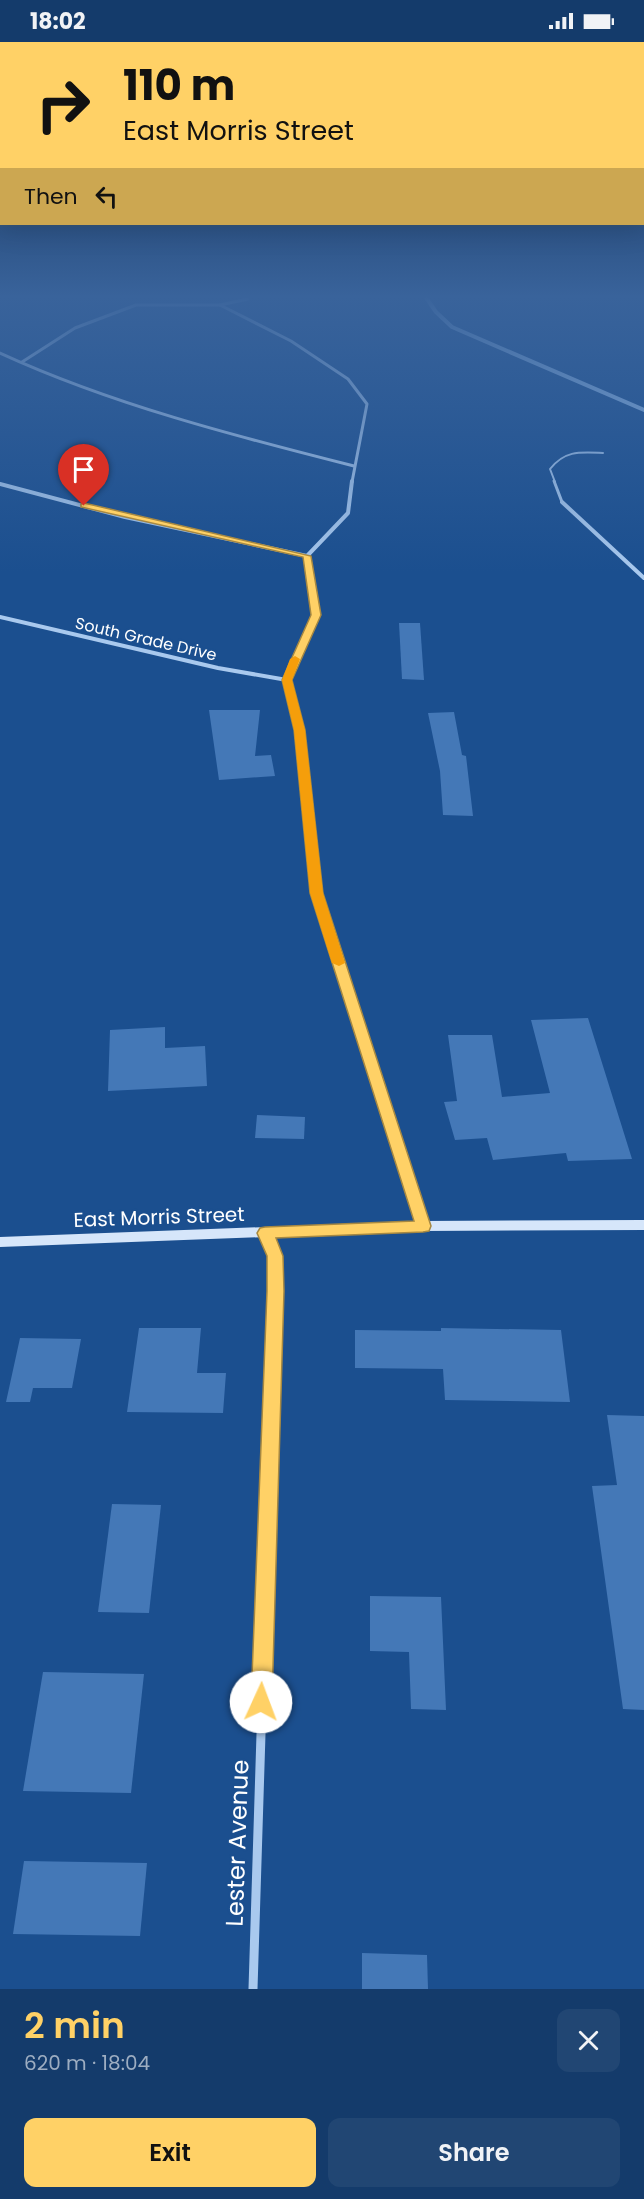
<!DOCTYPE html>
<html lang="en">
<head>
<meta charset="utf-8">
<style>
	body { margin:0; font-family:Poppins,sans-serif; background:#214673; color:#f1f3f6; height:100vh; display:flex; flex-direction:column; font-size:22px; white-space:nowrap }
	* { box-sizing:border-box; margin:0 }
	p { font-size:20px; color:#9dadc1 }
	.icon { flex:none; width:33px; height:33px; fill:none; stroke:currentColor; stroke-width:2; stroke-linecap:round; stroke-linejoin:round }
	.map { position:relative; height:1947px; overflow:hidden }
	.side { display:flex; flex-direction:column; background:#143b6b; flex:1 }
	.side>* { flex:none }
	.guide { position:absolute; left:0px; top:0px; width:645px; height:183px; box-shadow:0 6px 24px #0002,0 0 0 2px #33557e; background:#ffd166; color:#111; overflow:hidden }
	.pin { position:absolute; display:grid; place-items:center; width:51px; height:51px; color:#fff; margin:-62px -26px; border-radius:50% 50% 50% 0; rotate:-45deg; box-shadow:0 0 6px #0007 }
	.pin .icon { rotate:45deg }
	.me { position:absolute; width:66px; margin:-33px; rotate:2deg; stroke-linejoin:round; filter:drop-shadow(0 0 4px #0008) }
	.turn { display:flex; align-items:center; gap:21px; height:126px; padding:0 24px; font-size:27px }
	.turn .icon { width:78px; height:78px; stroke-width:2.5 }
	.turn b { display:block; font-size:42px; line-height:51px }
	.then { display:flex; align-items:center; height:57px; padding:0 24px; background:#0003; gap:12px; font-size:22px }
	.round { display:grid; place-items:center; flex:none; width:63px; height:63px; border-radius:12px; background:#214673 }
	.head { display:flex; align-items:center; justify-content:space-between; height:102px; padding:0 24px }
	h1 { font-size:36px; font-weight:600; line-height:45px; color:#ffd166 }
	.primary-button { display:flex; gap:12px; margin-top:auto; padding:12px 24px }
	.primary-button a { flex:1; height:69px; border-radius:12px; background:#ffd166; color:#111; font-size:24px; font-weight:600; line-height:69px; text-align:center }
	.primary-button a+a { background:#214673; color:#f1f3f6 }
	.status { display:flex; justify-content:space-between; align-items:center; height:42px; padding:0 30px; background:#143b6b; direction:ltr }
	.status svg { height:16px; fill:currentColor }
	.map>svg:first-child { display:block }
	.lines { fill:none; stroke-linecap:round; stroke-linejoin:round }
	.stream { stroke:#9cc4f0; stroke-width:4 }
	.building { fill:#4478b7 }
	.lane-far1 { stroke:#a9c9ee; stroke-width:2 }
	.lane { stroke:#a9c9ee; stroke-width:3 }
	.street-far4 { stroke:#a9c9ee; stroke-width:3 }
	.street-far3 { stroke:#a9c9ee; stroke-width:4 }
	.street-far2 { stroke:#a9c9ee; stroke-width:5 }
	.street-far1 { stroke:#a9c9ee; stroke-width:7 }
	.street { stroke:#a9c9ee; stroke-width:9 }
	.secondary { fill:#d6e6fa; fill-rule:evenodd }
	.route { fill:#ffd166; stroke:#a68842; stroke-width:1.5 }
	.slow { fill:#f59e0b }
	.labels { text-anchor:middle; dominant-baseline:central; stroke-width:4.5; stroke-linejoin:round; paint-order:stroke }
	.far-street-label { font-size:16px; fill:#fff; stroke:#1b4f8f }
	.street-label { font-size:20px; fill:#fff; stroke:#1b4f8f }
	.near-street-label { font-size:24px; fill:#fff; stroke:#1b4f8f }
</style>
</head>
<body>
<div class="status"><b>18:02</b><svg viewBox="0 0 49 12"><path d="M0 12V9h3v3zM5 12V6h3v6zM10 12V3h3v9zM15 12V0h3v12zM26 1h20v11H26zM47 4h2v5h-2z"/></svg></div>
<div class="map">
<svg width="644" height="1947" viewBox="0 0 644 1947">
	<rect width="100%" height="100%" fill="#1b4f8f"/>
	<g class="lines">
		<polyline class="stream" points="427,257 436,270 452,285 644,368"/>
	</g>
	<g class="building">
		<polygon points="399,581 420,581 424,638 402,637"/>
		<polygon points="209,668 260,668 255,714 271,713 275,734 219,738"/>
		<polygon points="454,670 462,713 466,714 473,774 443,773 440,729 428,671"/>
		<polygon points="588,976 632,1117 568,1119 566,1111 493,1118 487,1096 455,1098 444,1060 457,1059 448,993 492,993 502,1055 550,1051 531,978"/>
		<polygon points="165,985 165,1006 205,1004 207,1044 108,1049 110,988"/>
		<polygon points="257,1073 305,1075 304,1097 255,1096"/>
		<polygon points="139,1286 201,1286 197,1331 226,1331 223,1371 127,1370"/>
		<polygon points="441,1286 561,1288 570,1360 445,1358 443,1327 355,1326 355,1288 441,1289"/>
		<polygon points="20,1296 81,1297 72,1346 33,1346 30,1360 6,1360"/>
		<polygon points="607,1373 644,1374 644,1668 623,1667 592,1444 617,1443"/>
		<polygon points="112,1462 161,1463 149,1571 98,1570"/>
		<polygon points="370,1554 441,1555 446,1668 411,1667 409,1610 370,1609"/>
		<polygon points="43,1630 144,1632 131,1751 23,1749"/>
		<polygon points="24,1819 147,1821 140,1894 13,1892"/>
		<polygon points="362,1911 427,1913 428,1947 362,1947"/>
	</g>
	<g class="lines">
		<path class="lane-far1" d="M555 440 550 427C565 408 580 410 603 411"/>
		<polyline class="lane" points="554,439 562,460"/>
		<g class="street-far4">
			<polyline points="220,263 248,257"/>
			<path d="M0 311C111 362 235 394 354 424"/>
			<polyline points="22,320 75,286 136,263 220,263 291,299 348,337 367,362 352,440"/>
		</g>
		<g class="street-far3">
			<polyline points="0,442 125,475 307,514"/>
			<polyline points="562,460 644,536"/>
			<polyline points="0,575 218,626 287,638"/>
			<polyline points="297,680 287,638 316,573 307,514 348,471 352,439"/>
		</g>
		<polyline class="street-far2" points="297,679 316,851 362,994"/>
		<g class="street-far1">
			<polyline points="362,993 423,1184"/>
			<polyline points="265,1191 275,1214 270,1407"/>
		</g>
		<polyline class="street" points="253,1947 270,1405"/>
		<polygon class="secondary" points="644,1178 644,1188 423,1189 0,1205 0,1195 423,1179"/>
	</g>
	<linearGradient id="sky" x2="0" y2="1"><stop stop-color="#0f2b4f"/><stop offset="0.48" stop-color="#39639b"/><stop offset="1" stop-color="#39639b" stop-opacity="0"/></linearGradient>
	<rect width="644" height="530" fill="url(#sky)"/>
	<polygon class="route" points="84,461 311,514 321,573 292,638 305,688 323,851 431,1184 429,1189 423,1190 276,1196 283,1214 284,1249 272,1660 269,1667 261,1670 254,1667 251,1660 267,1249 267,1214 257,1191 260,1186 265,1185 414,1179 310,851 294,688 282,638 311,573 303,515 81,465 81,462"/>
	<polygon class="slow" points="295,614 300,617 292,638 305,688 323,851 345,921 339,924 332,921 310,851 294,688 282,638 290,617"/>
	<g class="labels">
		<g class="far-street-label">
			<text transform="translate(146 597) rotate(13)">South Grade Drive</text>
		</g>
		<g class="street-label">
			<text transform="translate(159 1175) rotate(-2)">East Morris Street</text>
		</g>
		<g class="near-street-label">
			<text transform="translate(237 1801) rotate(-88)">Lester Avenue</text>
		</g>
	</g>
</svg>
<div class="pin" style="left:84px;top:464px;background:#d93025"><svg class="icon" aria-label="arrive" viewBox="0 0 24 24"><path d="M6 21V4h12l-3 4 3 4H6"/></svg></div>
<svg class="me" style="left:261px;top:1660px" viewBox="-20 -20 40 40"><circle r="19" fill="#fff"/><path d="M0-13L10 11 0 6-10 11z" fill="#ffd166"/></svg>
<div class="guide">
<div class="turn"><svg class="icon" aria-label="right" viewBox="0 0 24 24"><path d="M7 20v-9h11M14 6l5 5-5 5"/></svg><div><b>110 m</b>East Morris Street</div></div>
<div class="then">Then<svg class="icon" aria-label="left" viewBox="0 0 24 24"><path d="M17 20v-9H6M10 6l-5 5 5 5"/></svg></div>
</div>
</div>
<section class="side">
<div class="head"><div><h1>2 min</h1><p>620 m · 18:04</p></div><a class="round"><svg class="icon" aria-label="close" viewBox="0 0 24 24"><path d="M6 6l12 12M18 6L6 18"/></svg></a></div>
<div class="primary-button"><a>Exit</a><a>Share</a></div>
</section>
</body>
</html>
